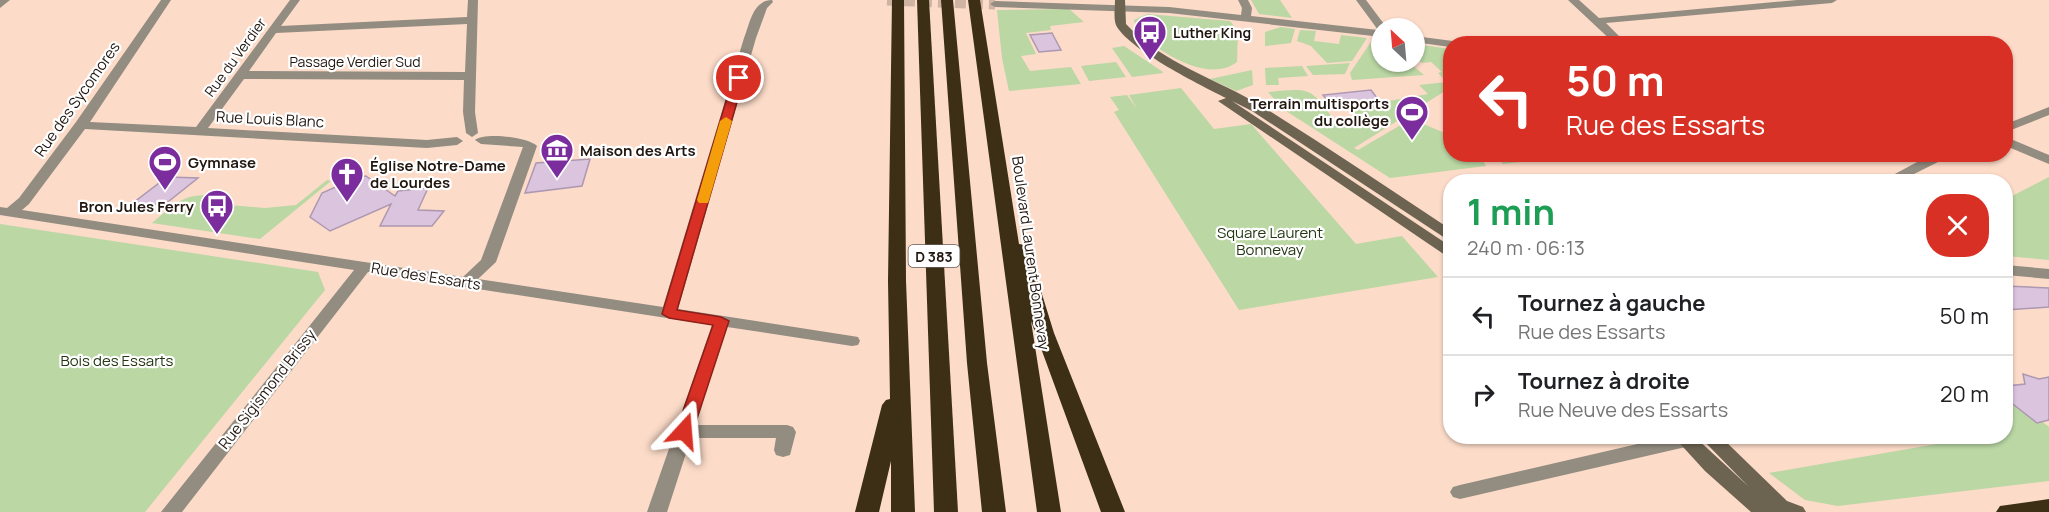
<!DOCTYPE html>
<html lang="fr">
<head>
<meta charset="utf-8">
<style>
	body { margin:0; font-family:Manrope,sans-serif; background:#f2f2f2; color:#202124; height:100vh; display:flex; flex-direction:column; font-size:22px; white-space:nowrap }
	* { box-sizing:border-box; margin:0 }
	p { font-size:20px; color:#757577 }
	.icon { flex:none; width:33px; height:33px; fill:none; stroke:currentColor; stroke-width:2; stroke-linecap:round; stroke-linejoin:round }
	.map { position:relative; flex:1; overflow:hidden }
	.details { position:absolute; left:1443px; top:174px; width:570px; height:270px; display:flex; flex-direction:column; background:#fff; border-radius:24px; box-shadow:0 2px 4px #0004 }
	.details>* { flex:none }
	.top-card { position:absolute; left:1443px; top:36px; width:570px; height:126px; border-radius:24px; box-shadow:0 2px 4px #0004; background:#d93025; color:#fff; overflow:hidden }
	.needle { width:39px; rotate:334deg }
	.tools { position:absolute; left:1371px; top:18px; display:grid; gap:12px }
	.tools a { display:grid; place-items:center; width:54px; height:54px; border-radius:50%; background:#fff; box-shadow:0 2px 4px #0004; font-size:30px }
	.pin { position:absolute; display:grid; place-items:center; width:51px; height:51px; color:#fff; margin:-26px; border:3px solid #fff; border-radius:50%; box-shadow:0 2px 6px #0007 }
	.me { position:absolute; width:66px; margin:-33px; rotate:19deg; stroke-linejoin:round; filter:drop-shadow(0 0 4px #0008) }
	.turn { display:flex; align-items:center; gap:21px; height:126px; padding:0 24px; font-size:27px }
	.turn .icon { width:78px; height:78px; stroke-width:2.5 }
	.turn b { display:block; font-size:42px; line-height:51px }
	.round { display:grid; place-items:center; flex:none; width:63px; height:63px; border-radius:24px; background:#f2f2f2 }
	.overview { display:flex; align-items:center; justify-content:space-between; height:102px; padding:0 24px }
	h1 { font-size:36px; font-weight:700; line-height:45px; color:#1e9e55 }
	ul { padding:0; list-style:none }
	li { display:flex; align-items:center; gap:18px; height:78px; padding:0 24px; border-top:2px solid #e0e0e0 }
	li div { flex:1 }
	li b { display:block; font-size:22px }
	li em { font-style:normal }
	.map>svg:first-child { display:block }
	.green { fill:#bad7a4 }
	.building { fill:#dbc4de; stroke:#ae98b1; stroke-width:1.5 }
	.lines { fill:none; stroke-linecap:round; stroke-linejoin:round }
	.street-tunnel { stroke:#d0b4a3; stroke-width:11; stroke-dasharray:11 6; stroke-linecap:butt }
	.street { fill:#938c80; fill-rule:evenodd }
	.secondary { fill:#6d6351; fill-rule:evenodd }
	.highway { fill:#3c2f15; fill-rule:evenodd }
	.route { fill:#d93025; stroke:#8d1f18; stroke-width:1.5 }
	.slow { fill:#f59e0b }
	.labels { text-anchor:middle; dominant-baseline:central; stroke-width:4.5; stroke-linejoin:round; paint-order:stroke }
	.far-poi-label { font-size:14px; font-weight:bold; fill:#221710; stroke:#fff; text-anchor:start }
	.far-street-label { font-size:14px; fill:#221710; stroke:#fff }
	.shield { fill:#fff; stroke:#645d58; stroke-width:1.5 }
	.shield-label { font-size:14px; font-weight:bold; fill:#221710 }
	.street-label { font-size:15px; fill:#221710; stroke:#fff }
	.poi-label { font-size:15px; font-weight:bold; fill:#221710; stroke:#fff; text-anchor:start }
	.park-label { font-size:15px; fill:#243713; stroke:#fff }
</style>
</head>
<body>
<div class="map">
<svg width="2049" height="512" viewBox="0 0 2049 512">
	<rect width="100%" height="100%" fill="#fcdbc8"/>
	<g class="green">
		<polygon points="1251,0 1280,0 1292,18 1259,14"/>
		<polygon points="1069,9 1084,22 1050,26 1051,30 1026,33 1036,54 1021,56 1030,71 1071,67 1081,84 1009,91 1002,58 997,10"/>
		<path d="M1147 14 1230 21 1238 31 1237 62C1208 84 1159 52 1137 31L1134 20Z"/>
		<polygon points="1281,27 1295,29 1291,43 1265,46 1265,32"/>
		<polygon points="1300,30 1316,31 1314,41 1339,44 1341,35 1367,38 1352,61 1327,63 1311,46 1297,41"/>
		<polygon points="1373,39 1381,40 1382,62 1411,64 1424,75 1352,80 1350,73"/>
		<path d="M1415 44 1450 49V88L1354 148 1358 150 1411 119 1450 135V154L1480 155 1486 166 1390 178 1283 109 1268 92C1309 89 1309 85 1334 120L1357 117 1350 108 1391 105 1389 101 1428 94 1419 85 1447 82 1438 73 1442 72 1431 62 1422 63 1415 56Z"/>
		<polygon points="1124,46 1163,72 1163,73 1132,77 1112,48"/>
		<polygon points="1116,62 1126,77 1089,81 1081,66"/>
		<polygon points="1350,63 1345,74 1313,75 1306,66"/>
		<polygon points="1302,66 1308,76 1278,78 1279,85 1266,85 1265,68"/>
		<polygon points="1252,70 1253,85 1236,91 1210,79"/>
		<polygon points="1181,88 1214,129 1251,124 1356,244 1402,236 1438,277 1239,310 1114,112 1119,110 1110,97 1127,95 1137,109 1129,95"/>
		<polygon points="1524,155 1580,154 1580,155 1503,164 1500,160 1503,157 1520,159"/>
		<polygon points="2049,177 2049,260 2006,256 2006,199"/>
		<path d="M327 180 331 181 260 239 152 223C183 197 184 193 226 196L216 204 265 208 296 205Z"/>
		<polygon points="0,224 318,272 325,290 145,512 0,512"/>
		<polygon points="2006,394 2049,427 2049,481 1838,506 1805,500 1769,473 1977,437 2006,436"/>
	</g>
	<g class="building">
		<polygon points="1052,33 1061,50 1039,52 1030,35"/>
		<polygon points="1371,90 1383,106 1334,109 1323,95"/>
		<polygon points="590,159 582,186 525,193 536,163"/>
		<polygon points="366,176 395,196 398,191 428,188 418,210 444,211 432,226 380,226 391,204 330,231 310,217 322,193 347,182 350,177"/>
		<polygon points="167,177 198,178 164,205 133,203"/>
		<polygon points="2006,286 2049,288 2049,307 2006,310"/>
		<polygon points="2023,374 2039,379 2049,377 2049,420 2037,423 2009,401 2007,386 2025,384"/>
	</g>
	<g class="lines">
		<polyline class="street-tunnel" points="887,0 995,4"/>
		<g class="street">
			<polygon points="0,0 10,0 0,8"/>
			<path d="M161 0H171L90 122 196 127 290 0H300L281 26 467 17 468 0H478L475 112 478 133 472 137 466 133 463 112 464 80 244 79 208 128 427 140 457 137 463 141 457 145 427 148 85 129 29 204 22 210 463 277 481 260 523 147 481 144 475 140C484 132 528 137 537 146L496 262 478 279 663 307 744 38C750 23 753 0 772 0L773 2 767 8 756 38 678 309 852 336 858 337 860 341 858 345 852 346 727 327 695 425H787L793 427 796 432 790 455 783 457 776 455 774 450 776 438H691L667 512H647L712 325 368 272 182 512H161L354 270 0 215V207L7 208 19 198 76 122ZM467 24 465 72 249 71 276 33Z"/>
			<polygon points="1238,0 1248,0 1252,8 1251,16 1378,30 1356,0 1366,0 1387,28 1382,28 1382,37 1169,13 995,7 990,4 995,1 1169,7 1241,15 1242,8"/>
			<polygon points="1568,0 1579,0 1599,18 1797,0 1837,0 1832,3 1606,23 1627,44 1615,44"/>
			<polygon points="1414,36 1453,41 1458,44 1450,44 1450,47 1414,42"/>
			<polygon points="2049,107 2049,115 2006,132 2006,124"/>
			<polygon points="2006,137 2049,155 2049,164 2006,146"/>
			<polygon points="1932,154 1967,154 1961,158 1946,158 1898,182 1880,182"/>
			<polygon points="2006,265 2049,269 2049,279 2006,275"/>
			<polygon points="1672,436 1712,436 1709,441 1703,443 1460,499 1453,497 1450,492 1453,487 1460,485"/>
		</g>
		<g class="secondary">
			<path d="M1115 0H1125L1126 24C1163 64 1218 79 1263 107 1326 146 1388 188 1450 229V239L1445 238 1252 111 1232 101 1450 246V256L1445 255 1218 101 1226 98C1200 85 1132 51 1117 27 1113 21 1115 8 1115 0Z"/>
			<polygon points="1673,436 1694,436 1748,486 1699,436 1720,436 1787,501 1803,507 1806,512 1751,512 1705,471"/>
		</g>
		<g class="highway">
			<polygon points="892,0 904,0 906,281 915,512 891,512 891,461 879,512 855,512 882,405 886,400 890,399 888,281"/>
			<polygon points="917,0 929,0 958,512 934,512"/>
			<polygon points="941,0 953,0 987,363 1006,512 982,512 967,363"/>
			<polygon points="968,0 980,0 1019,244 1025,245 1028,249 1054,333 1125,512 1101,512 1031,321 1061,512 1037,512"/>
			<polygon points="2049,499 2049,512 1996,512 2000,506"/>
		</g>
	</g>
	<polygon class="route" points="739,75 744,78 677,310 721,317 729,321 693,431 690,435 678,435 676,431 713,325 669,318 662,314 733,78"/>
	<polygon class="slow" points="726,117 732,121 709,200 708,203 699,203 697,200 720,121"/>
	<defs>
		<symbol id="bus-pin" viewBox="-11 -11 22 30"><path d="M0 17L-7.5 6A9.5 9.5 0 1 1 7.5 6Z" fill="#7b2d9e" stroke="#fff"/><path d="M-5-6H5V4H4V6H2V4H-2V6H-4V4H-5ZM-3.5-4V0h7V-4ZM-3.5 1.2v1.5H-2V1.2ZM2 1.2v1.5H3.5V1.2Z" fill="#fff"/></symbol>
		<symbol id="stadium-pin" viewBox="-11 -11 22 30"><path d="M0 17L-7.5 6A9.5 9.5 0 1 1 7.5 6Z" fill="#7b2d9e" stroke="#fff"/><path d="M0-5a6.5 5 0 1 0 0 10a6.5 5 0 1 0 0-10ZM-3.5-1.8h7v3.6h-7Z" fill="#fff"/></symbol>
		<symbol id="museum-pin" viewBox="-11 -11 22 30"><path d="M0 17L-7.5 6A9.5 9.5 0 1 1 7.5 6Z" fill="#7b2d9e" stroke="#fff"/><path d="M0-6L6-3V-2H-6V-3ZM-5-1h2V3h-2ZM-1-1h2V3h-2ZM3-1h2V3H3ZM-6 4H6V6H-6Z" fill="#fff"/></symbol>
		<symbol id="church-pin" viewBox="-11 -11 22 30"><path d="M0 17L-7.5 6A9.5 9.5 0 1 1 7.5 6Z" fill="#7b2d9e" stroke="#fff"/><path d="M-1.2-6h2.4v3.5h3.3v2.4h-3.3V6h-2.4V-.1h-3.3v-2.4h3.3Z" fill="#fff"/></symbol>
	</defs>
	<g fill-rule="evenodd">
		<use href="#bus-pin" x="1131" y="13" width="38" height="52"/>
		<use href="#stadium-pin" x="1393" y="93" width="38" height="52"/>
		<use href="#museum-pin" x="538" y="131" width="38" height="52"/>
		<use href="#stadium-pin" x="146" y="143" width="38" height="52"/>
		<use href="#church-pin" x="328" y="155" width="38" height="52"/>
		<use href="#bus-pin" x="198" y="187" width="38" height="52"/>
	</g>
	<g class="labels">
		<g class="far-poi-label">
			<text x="1173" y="32">Luther King</text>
		</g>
		<g class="far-street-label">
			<text transform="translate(235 57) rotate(-54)">Rue du Verdier</text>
			<text x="355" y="61">Passage Verdier Sud</text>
		</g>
		<rect class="shield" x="908.5" y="245" width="51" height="22" rx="4.5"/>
		<g class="shield-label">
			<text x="934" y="256">D 383</text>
		</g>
		<g class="street-label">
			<text transform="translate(77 99) rotate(-55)">Rue des Sycomores</text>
			<text transform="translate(270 119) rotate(3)">Rue Louis Blanc</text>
			<text transform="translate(1031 253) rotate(82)">Boulevard Laurent Bonnevay</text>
			<text transform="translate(426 276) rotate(9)">Rue des Essarts</text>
			<text transform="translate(267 389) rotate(-52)">Rue Sigismond Brissy</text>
		</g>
		<g class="poi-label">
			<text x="1389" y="103" text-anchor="end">Terrain multisports<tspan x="1389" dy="17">du collège</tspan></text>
			<text x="580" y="150">Maison des Arts</text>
			<text x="188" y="162">Gymnase</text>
			<text x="370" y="165">Église Notre-Dame<tspan x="370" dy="17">de Lourdes</tspan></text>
			<text x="194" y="206" text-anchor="end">Bron Jules Ferry</text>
		</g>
		<g class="park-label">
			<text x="1270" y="232">Square Laurent<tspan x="1270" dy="17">Bonnevay</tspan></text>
			<text x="117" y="360">Bois des Essarts</text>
		</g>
	</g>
</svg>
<div class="tools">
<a><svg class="needle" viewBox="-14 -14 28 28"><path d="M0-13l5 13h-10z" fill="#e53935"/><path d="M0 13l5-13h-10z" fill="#757577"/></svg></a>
</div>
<div class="pin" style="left:739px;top:78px;background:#d93025"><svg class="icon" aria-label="arrive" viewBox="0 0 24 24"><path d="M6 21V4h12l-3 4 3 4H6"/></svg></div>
<svg class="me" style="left:684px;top:431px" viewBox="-20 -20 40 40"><path d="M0-17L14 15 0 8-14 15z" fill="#d93025" stroke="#fff" stroke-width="4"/></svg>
<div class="top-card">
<div class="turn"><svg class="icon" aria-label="left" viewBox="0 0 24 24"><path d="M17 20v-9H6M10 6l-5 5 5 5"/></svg><div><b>50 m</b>Rue des Essarts</div></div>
</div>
<section class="details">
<div class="overview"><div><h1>1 min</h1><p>240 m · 06:13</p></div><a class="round" style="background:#d93025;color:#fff"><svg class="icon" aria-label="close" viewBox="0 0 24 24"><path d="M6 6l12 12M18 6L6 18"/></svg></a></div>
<ul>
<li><svg class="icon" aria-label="left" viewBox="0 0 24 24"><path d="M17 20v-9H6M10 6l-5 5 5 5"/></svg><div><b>Tournez à gauche</b><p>Rue des Essarts</p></div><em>50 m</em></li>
<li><svg class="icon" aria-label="right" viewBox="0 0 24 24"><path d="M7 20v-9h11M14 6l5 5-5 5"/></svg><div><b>Tournez à droite</b><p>Rue Neuve des Essarts</p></div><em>20 m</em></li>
</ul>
</section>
</div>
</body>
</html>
